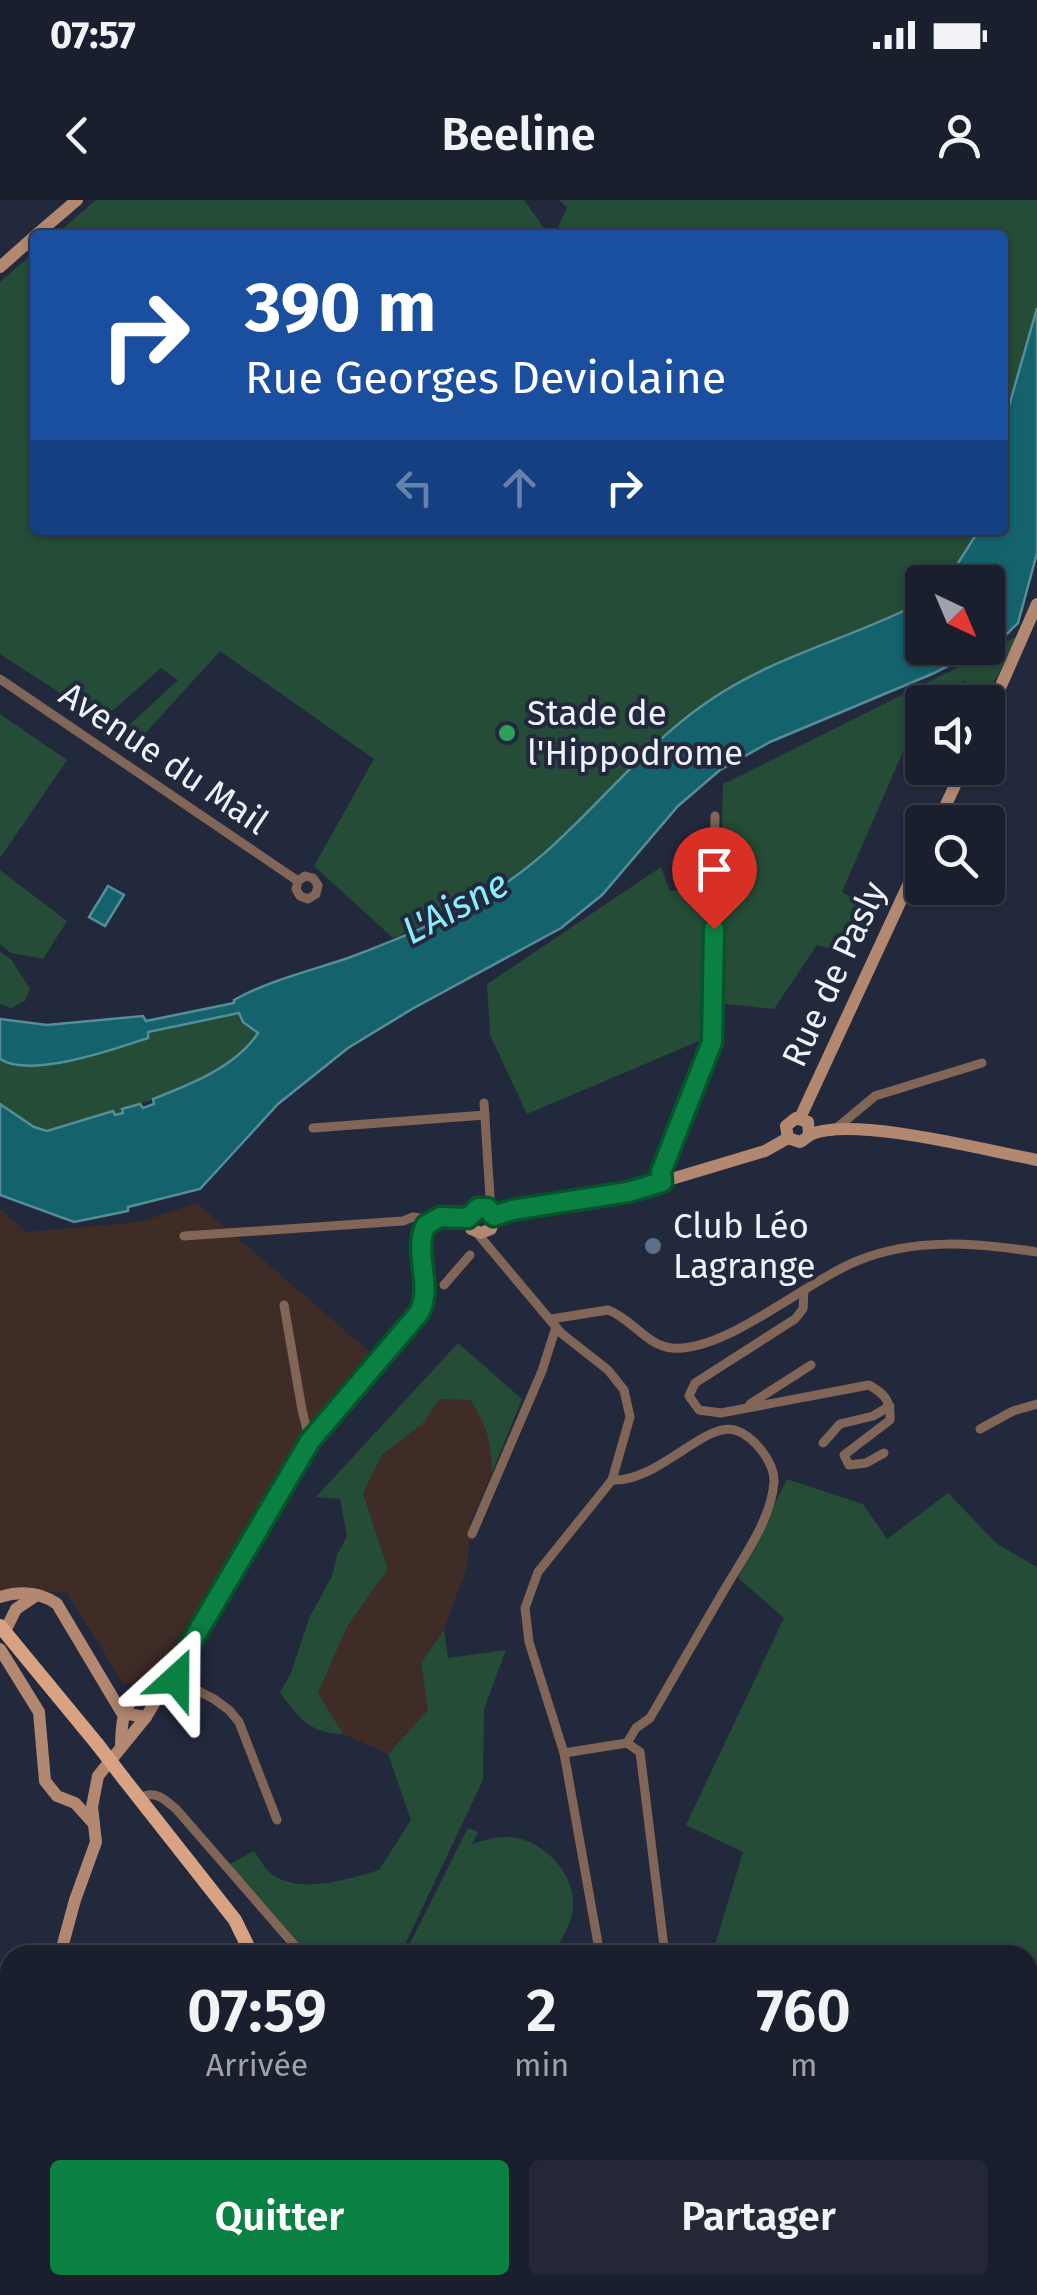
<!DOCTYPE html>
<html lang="fr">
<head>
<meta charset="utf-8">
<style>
	body { margin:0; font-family:"Fira Sans",sans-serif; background:#232736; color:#f1f3f6; height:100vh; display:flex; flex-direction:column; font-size:38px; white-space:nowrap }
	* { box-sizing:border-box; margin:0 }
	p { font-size:32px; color:#9fa2aa }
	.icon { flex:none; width:55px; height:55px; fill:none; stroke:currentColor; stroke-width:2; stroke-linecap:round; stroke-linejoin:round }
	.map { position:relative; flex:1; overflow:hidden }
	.details { position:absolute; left:0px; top:1745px; width:1038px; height:350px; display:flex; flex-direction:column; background:#1a1f2e; border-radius:30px 30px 0 0; box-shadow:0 2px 8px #0004,0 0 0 2px #383d4a }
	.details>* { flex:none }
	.banner { position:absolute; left:30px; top:30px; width:978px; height:305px; border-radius:10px; box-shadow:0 2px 8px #0004,0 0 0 2px #383d4a; background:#1a4fa0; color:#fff; overflow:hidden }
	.needle { width:65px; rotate:136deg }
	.controls { position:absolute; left:905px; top:365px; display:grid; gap:20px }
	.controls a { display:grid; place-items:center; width:100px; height:100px; border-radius:10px; background:#1a1f2e; box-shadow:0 2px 8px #0004,0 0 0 2px #383d4a; font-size:50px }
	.pin { position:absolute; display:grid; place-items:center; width:85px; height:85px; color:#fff; margin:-102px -42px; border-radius:50% 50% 50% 0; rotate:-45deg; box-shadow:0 0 10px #0007 }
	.pin .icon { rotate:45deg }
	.me { position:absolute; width:110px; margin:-55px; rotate:24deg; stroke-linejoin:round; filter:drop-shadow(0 0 8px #0008) }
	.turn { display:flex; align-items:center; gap:35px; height:210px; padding:0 50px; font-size:45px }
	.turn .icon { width:130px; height:130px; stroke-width:2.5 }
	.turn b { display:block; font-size:70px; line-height:85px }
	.lanes { display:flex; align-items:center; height:95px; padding:0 50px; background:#0003; justify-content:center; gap:50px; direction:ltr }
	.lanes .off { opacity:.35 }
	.eta { display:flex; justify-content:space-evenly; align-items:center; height:170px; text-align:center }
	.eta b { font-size:60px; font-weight:600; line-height:70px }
	.action { display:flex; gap:20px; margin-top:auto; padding:20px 50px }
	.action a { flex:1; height:115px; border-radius:10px; background:#0b8043; color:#fff; font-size:40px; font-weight:600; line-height:115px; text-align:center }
	.action a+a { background:#232736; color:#f1f3f6 }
	.status { display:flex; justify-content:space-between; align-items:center; height:70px; padding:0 50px; background:#1a1f2e; direction:ltr }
	.status svg { height:28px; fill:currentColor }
	header { display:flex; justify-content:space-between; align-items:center; height:130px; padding:0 50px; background:#1a1f2e; font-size:45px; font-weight:600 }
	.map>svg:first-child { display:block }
	.industrial { fill:#3f2c27 }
	.green { fill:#244c36 }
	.water { fill:#13626c; stroke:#558e98; stroke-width:2.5 }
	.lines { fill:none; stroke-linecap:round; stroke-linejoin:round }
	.street { stroke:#816658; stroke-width:9 }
	.secondary { stroke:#b28870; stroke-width:12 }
	.primary { stroke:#d8a283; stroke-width:14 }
	.primary-bridge { stroke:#d8a283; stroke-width:14 }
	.route-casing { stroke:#07532c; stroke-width:25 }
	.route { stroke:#0b8043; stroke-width:18 }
	.leisure-dot { fill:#2e9e5b; stroke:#23293d; stroke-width:4 }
	.service-dot { fill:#5c6f8a; stroke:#23293d; stroke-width:4 }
	.labels { text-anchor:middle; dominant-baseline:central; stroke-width:8; stroke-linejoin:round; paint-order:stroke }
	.poi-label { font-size:35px; fill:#f0f3fe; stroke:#23293d; text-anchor:start }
	.street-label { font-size:35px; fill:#f0f3fe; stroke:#23293d }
	.water-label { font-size:38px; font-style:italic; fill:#88edfc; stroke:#23293d }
</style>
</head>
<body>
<div class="status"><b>07:57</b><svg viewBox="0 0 49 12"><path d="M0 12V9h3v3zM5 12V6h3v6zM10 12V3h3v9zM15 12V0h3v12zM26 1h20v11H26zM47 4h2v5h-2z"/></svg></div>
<header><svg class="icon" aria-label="back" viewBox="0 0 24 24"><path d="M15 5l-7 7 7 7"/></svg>Beeline<svg class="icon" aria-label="person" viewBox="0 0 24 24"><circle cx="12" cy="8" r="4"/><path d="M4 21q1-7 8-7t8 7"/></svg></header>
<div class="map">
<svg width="1037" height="2095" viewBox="0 0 1037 2095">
	<rect width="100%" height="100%" fill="#23293d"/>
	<g class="industrial">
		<polygon points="197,1003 370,1152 294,1287 152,1483 123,1483 67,1393 0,1389 0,1009 26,1032 139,1022"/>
		<polygon points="440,1198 470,1200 486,1223 492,1251 492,1273 471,1321 467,1367 444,1430 421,1463 428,1510 388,1554 343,1534 317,1493 348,1425 388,1369 363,1292 382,1255 423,1223"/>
	</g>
	<g class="green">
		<polygon points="96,0 524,0 549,35 55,35"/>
		<polygon points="559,0 1037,0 1037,108 1003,227 1002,35 555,35 567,7"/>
		<polygon points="35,52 35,330 979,330 946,382 922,382 922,402 725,490 572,630 515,676 467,706 393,738 314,666 374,559 220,451 142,537 126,528 178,480 161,468 102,520 0,454 0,82"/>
		<polygon points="1020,434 988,493 963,481 936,502 922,502 922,513 918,517 842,692 863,704 838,751 817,745 774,809 717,803 723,584 999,447"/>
		<polygon points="0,514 67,560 0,658"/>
		<polygon points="661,667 670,691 710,689 711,836 527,914 490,835 487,784"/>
		<polygon points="0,670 67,721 43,759 11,753 0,744"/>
		<polygon points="0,752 11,759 30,789 25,801 11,808 0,804"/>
		<path d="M239 813 258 833C232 872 167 897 123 909V913L115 915 113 911 47 931 34 927 0 904V859C31 879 115 849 148 839V833Z"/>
		<path d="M458 1143 522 1199 492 1273C492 1244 487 1224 470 1200L440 1199 423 1223 382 1255 363 1293 388 1369 348 1425 318 1493 343 1534C311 1534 297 1517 280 1492L291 1473 310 1416 332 1376 337 1355 347 1336 340 1299 316 1297Z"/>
		<polygon points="787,1279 863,1304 887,1339 948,1293 997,1344 1037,1367 1037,2070 1028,2068 1028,1755 712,1755 743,1652 686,1625 784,1418 738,1378"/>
		<path d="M444 1430 448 1458 506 1450 484 1509 483 1580 400 1755H330L321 1750 316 1755H309L228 1665 254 1651C259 1657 263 1666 268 1671 297 1697 348 1679 379 1670L411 1620 388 1554 428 1510 421 1463Z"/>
		<path d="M468 1628 478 1632 472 1644C484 1641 496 1636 510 1637 541 1639 575 1672 573 1705 573 1722 561 1740 553 1755H404Z"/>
		<polygon points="725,2085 814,2085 807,2095 728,2095"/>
	</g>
	<g class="water">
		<path d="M1037 108V353L1018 423 1002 439 932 474 770 542 720 570 678 606 602 695 561 728 412 809 348 848 278 904 200 989 128 1007V1011L74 1022 0 995V904L34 927 47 931 113 911 115 915 123 913 122 909 140 904 143 908 154 904 153 899C189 885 236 867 258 833L243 822 239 813 148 832V838C115 849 30 879 0 859V819L47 825 143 816 146 821 234 803V800C270 780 310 771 348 758 394 741 444 720 487 695 571 646 624 561 703 505 769 457 851 439 922 402V448H988V382H946L979 330H1002L1003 227Z"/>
		<polygon points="108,686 124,695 105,726 89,717"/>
	</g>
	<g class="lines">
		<g class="street">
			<polyline points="0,479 298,681 296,689 300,696 308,699 316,694 318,685 313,678 305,676 298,681"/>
			<polyline points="484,903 491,1012"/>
			<polyline points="313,928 485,915"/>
			<polyline points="833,931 875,896 982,863"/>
			<polyline points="662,983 661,972 712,842 715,616"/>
			<polyline points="477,1033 561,1133 608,1170 624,1190 630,1217 612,1280 538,1372 525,1408 529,1442 564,1553 600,1755"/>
			<polyline points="184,1036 403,1021 413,1017 432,1020"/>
			<polyline points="444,1085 470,1055"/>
			<path d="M804 1090 803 1109 795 1119 695 1183 689 1196 699 1210 721 1213 869 1185C885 1194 891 1201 890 1220L844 1255 849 1265 866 1263 884 1253"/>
			<polyline points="284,1105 302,1210 310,1241"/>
			<path d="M551 1119 608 1110C631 1118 647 1146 672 1148 725 1153 806 1081 857 1061 916 1037 976 1043 1037 1052"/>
			<polyline points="750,1204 811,1165"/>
			<polyline points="980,1229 1013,1211 1037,1204"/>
			<polyline points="823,1243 840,1224 873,1216 890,1206"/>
			<path d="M612 1280C657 1283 705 1221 735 1230 754 1236 775 1263 774 1282 771 1321 742 1359 723 1392 699 1434 674 1476 650 1518L636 1528 627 1543"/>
			<polyline points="472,1334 542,1171 556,1127"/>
			<polyline points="171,1477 214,1499 229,1510 239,1522 277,1620"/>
			<polyline points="564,1553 627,1543 640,1552 665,1755"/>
			<path d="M140 1598C155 1589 166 1600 177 1610L303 1755"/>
		</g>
		<g class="secondary">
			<polyline points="36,35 77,0"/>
			<polyline points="0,67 35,36"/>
			<polyline points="988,515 1037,404"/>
			<polyline points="938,622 963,568"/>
			<polyline points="800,918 922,655"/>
			<path d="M788 938 800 942C804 940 808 936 812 934 854 916 989 951 1037 960"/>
			<polyline points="788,938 786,926 796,918 808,922 809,934"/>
			<polyline points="494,1016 512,1010 628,992 765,951 788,938"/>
			<polyline points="468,1018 471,1029 481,1033 491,1029 494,1016"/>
			<polyline points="468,1018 473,1010 482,1007 494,1016"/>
			<path d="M0 1397C20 1391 40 1392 57 1404L122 1513 146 1517"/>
			<polyline points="5,1431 16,1409 37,1395"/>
			<polyline points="0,1449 39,1512 45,1581 57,1596 75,1603 94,1624"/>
			<path d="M121 1545C122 1496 129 1504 165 1481"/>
			<path d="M60 1755 75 1700 96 1642 92 1607 98 1576 146 1517 310 1241 419 1113C433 1083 412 1053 427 1025L440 1017 468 1018"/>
			<polyline points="0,1837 10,1830"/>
		</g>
		<g class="primary">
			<polyline points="0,1426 98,1545"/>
			<polyline points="124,1579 235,1720 252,1755"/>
			<polyline points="425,2085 433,2095"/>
		</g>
		<polyline class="primary-bridge" points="98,1545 124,1579"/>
	</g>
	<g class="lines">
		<defs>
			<path id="route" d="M176 1479 171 1477 310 1241 419 1113C434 1084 412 1053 426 1025L440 1017 468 1018 478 1008H487L494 1016 512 1010 628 992 662 982 661 972 712 842 714 729"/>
		</defs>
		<use href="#route" class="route-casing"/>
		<use href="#route" class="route"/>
	</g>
	<circle class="leisure-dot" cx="507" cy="533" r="10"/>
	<circle class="service-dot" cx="653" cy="1046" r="10"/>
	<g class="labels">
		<g class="poi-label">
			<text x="527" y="513">Stade de<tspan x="527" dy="40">l'Hippodrome</tspan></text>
			<text x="673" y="1026">Club Léo<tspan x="673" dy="40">Lagrange</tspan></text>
		</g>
		<g class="street-label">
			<text transform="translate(164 558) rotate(34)">Avenue du Mail</text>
			<text transform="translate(834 774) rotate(-65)">Rue de Pasly</text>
		</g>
		<g class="water-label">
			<text transform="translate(455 707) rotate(-28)">L'Aisne</text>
		</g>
	</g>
</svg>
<div class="controls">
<a><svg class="needle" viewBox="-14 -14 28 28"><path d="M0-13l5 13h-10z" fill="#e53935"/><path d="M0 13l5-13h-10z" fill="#9fa2aa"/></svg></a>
<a><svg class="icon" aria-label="sound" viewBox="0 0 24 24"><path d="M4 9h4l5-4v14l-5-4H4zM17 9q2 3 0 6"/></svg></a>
<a><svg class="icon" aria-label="search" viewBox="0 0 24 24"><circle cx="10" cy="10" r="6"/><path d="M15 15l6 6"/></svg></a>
</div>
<div class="pin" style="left:714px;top:729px;background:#d93025"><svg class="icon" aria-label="arrive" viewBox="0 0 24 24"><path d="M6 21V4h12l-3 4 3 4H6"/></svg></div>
<svg class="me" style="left:176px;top:1479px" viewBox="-20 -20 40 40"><path d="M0-17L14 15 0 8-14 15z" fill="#0b8043" stroke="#fff" stroke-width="4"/></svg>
<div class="banner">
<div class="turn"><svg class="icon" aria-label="right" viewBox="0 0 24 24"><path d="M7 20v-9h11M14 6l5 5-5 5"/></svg><div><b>390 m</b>Rue Georges Deviolaine</div></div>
<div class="lanes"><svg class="icon off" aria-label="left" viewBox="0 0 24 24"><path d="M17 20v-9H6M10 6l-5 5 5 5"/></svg><svg class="icon off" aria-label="ahead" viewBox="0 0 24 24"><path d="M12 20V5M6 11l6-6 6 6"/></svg><svg class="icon" aria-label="right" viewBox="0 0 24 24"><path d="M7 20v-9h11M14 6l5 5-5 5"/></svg></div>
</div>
<section class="details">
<div class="eta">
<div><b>07:59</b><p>Arrivée</p></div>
<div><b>2</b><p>min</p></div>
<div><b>760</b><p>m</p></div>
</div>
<div class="action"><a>Quitter</a><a>Partager</a></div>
</section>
</div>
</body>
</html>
